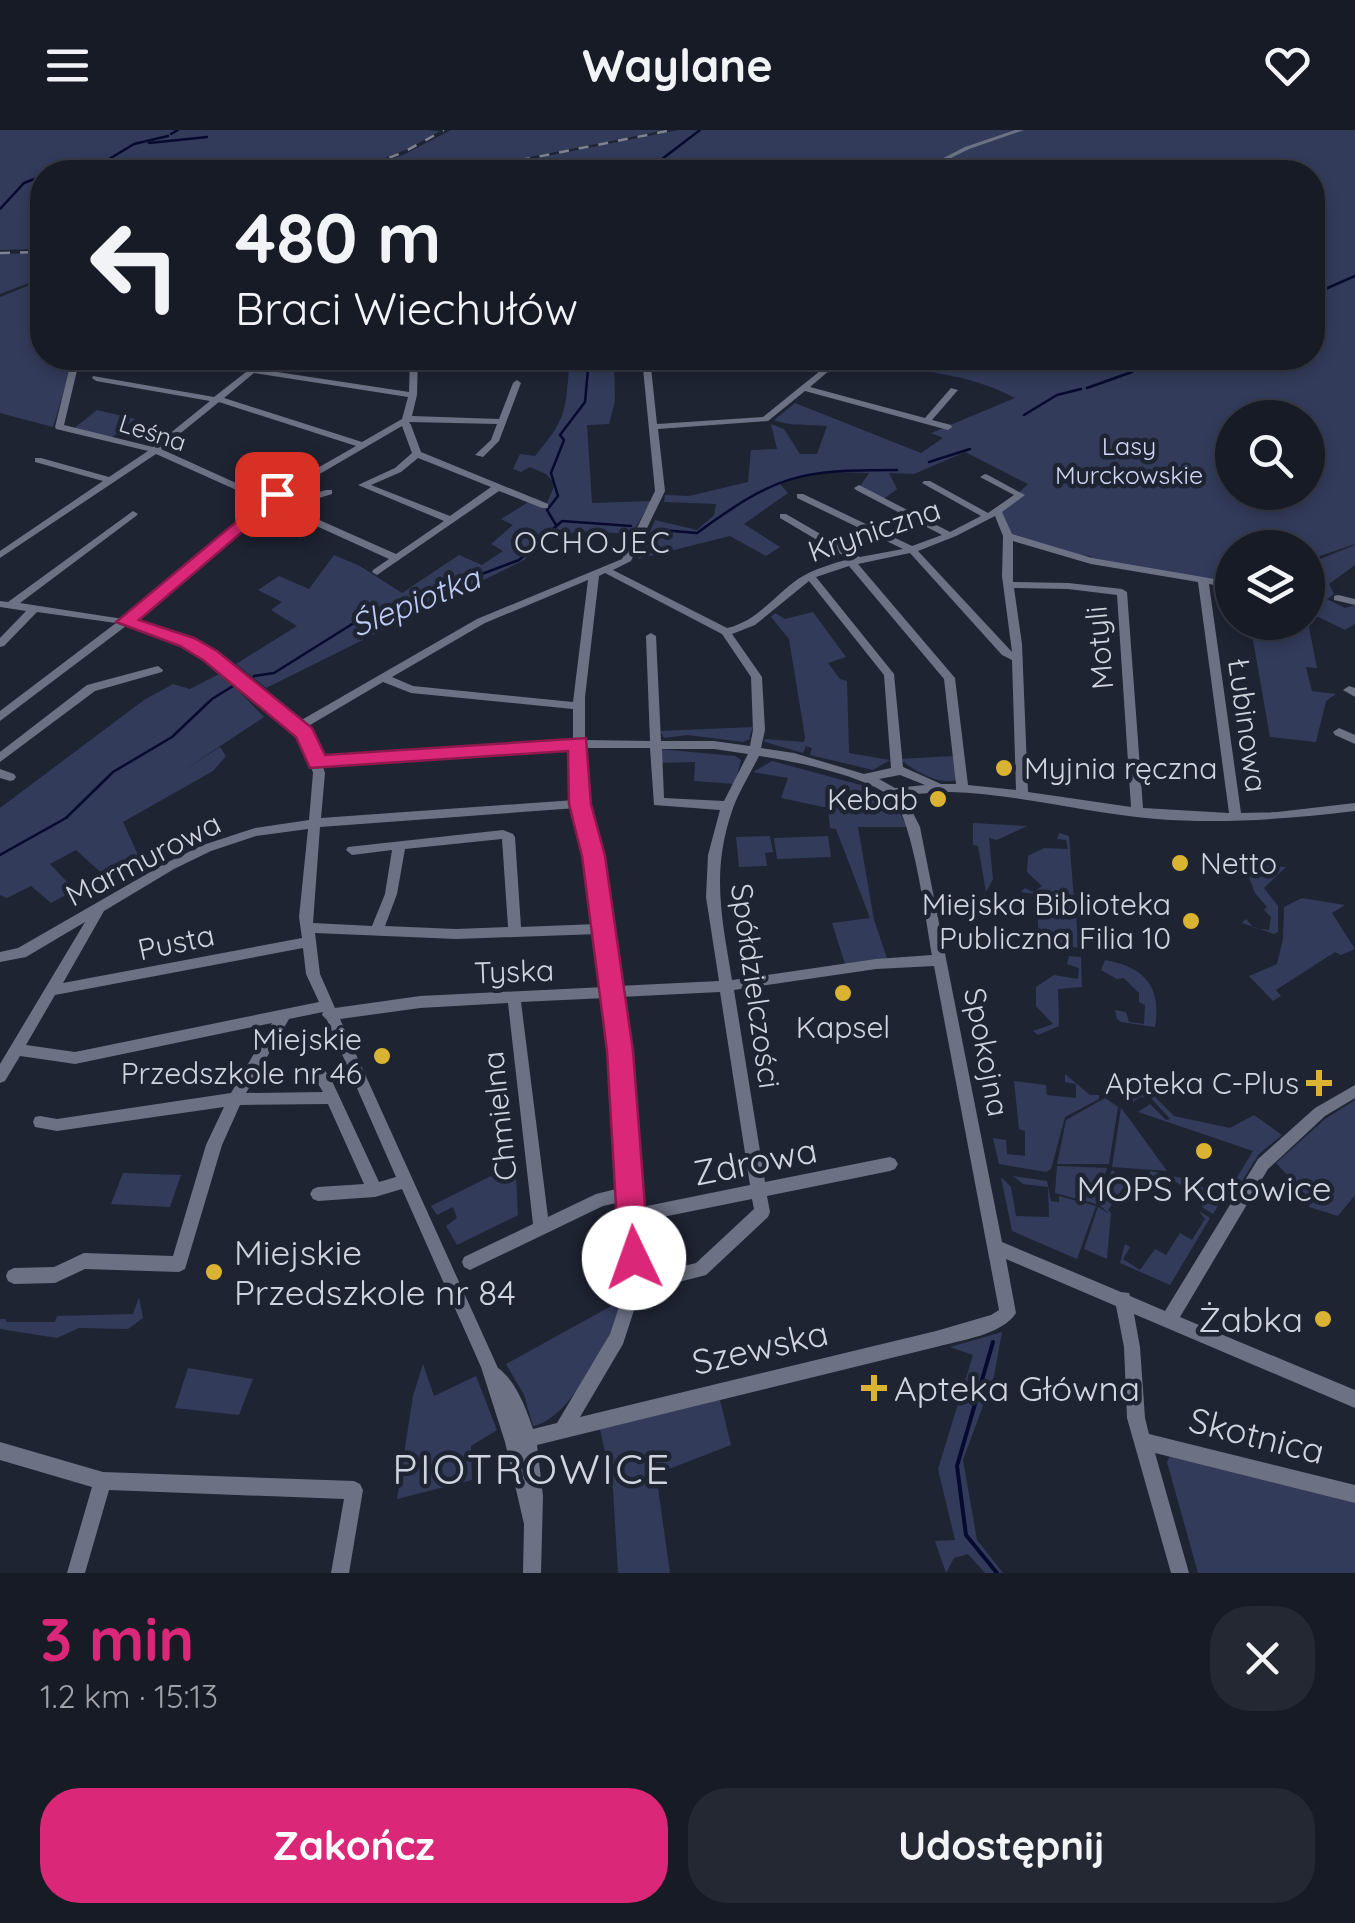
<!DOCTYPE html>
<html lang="pl">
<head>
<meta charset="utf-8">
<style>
	body { margin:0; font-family:Quicksand,sans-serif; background:#242832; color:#f1f3f6; height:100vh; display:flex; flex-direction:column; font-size:38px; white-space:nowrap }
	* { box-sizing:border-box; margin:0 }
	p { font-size:32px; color:#9ea1a7 }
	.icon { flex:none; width:55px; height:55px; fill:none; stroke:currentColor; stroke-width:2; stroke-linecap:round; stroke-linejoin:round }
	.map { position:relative; height:1443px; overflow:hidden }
	.sheet { display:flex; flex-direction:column; background:#171b26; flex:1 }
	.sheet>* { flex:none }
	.top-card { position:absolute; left:30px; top:30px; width:1295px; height:210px; border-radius:40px; box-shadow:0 5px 15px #0003,0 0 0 2px #363943; background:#171b26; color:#f1f3f6; overflow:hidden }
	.fabs { position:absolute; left:1215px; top:270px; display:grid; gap:20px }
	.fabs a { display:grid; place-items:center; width:110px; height:110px; border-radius:50%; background:#171b26; box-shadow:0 5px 15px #0003,0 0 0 2px #363943; font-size:50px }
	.pin { position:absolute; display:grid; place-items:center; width:85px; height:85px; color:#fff; margin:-42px; border-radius:20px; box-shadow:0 5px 15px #0006 }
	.me { position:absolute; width:110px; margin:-55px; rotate:357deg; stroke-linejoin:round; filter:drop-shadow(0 0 8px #0008) }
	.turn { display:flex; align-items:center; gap:35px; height:210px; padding:0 40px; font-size:45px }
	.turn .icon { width:130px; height:130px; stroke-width:2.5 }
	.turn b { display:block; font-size:70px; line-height:85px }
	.round { display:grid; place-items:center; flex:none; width:105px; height:105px; border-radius:40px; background:#242832 }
	.summary { display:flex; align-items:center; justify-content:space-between; height:170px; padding:0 40px }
	h1 { font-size:60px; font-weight:800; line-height:75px; color:#db2777 }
	.primary-button { display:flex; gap:20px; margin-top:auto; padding:20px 40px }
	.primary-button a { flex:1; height:115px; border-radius:40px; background:#db2777; color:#fff; font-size:40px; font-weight:800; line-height:115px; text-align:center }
	.primary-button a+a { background:#242832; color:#f1f3f6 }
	header { display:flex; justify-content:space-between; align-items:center; height:130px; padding:0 40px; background:#171b26; font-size:45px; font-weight:800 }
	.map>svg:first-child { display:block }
	.green { fill:#323b5a; fill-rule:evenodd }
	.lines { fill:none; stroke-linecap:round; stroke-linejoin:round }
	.stream-far1 { stroke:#060a2f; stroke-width:2.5 }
	.stream { stroke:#060a2f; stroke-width:4 }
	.minor { fill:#6c7284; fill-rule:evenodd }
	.rail { stroke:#7f8490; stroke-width:2.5; stroke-dasharray:10 10; stroke-linecap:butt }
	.route { fill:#db2777; stroke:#8e194d; stroke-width:2.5 }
	.poi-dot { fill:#dab333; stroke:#1f2433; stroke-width:4 }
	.labels { text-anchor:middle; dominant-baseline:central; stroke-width:9; stroke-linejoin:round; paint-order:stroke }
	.far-street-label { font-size:25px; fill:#d0d4de; stroke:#1f2433 }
	.far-park-label { font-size:25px; fill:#ced8f5; stroke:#1f2433 }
	.street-label { font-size:30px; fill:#d0d4de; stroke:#1f2433 }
	.far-quarter-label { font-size:30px; letter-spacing:2.5px; fill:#d0d4de; stroke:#1f2433 }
	.poi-label { font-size:30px; fill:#d0d4de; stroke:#1f2433; text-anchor:end }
	.water-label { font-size:32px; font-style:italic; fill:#bdcbf6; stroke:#1f2433 }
	.near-street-label { font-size:35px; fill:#d0d4de; stroke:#1f2433 }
	.near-poi-label { font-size:35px; fill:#d0d4de; stroke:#1f2433; text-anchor:start }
	.near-quarter-label { font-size:42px; letter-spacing:2.5px; fill:#d0d4de; stroke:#1f2433 }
</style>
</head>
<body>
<header><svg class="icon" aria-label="menu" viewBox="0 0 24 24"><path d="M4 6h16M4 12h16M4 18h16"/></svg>Waylane<svg class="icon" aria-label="heart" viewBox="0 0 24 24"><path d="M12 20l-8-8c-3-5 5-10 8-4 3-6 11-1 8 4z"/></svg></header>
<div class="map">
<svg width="1355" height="1443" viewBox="0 0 1355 1443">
	<rect width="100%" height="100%" fill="#1f2433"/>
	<g class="green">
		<polygon points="0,0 427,0 440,1 408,19 349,42 42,42 42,119 0,120"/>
		<polygon points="451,0 666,0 456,42 358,42 405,24"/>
		<path d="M678 0H1355V414L1308 430V418H1232V455L1091 431V426L1075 425 1008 406 998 383 1028 354 965 322 914 344 889 343 897 359 882 370 859 358 869 343C837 342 810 340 780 354L788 363 744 394 780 417 766 426 730 406 638 429 655 390 697 400 714 385 716 374 664 372 665 365 689 366 748 352 751 320 777 319 771 294 784 299 800 324H817L827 296C808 294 792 297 774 290L795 273 921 323 943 308 931 303 1015 268C967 242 911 241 857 228H1312V42H466ZM1232 288H1308V362H1232Z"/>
		<polygon points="42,123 42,148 0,164 0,124"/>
		<polygon points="42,150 42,228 74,228 53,297 0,283 0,167"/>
		<path d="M531 228 636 230 614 233 615 271 609 294 587 295 592 373 651 371 632 404 577 401 558 409 549 408 524 430 266 558 236 534 297 496 271 480 282 472 258 460 279 446 309 459 334 425 360 436 402 463 459 425 482 435 503 421 491 414 513 395 501 389 535 368 547 373 555 354 546 344 530 337 521 342 513 339 520 324 535 326C565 290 565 285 569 239L528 233Z"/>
		<polygon points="97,280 135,289 111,308 72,300"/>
		<polygon points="1355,415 1355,435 1329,454 1334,464 1327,469 1345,478 1355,475 1355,494 1345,500 1308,482 1308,434"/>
		<polygon points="813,482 846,527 828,533 840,549 847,551 849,623 890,630 873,640 810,625 812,618 806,616 803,623 765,612 764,609 804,612 805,607 789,509 771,487 775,483 785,489"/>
		<polygon points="1308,492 1317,538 1306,537 1312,561 1336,564 1326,571 1316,612 1270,607 1250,493"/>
		<polygon points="221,543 264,587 178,644 220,617 226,626 213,641 123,692 138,725 105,746 76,720 50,734 75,760 51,773 31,756 7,768 0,765 0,678 144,570 173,554 190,559"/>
		<polygon points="753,597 749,608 752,608 743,612 688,605 664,608 660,601"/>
		<polygon points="658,619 735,626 741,630 735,654 694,651 695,632 660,633"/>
		<path d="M954 626 956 650C939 656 913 640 900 629Z"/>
		<polygon points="772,631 861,655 896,676 907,697 858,697 874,790 888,831 846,837 832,793 870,788 836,699 830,698 828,678 781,668 788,648 753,642"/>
		<polygon points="973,693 1027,696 997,710 989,708 993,749 986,762 978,716 973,715"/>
		<polygon points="1059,703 1069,706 1074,770 1021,762 1025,758 1033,762 1042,756 1027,742 1028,726 1044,718 1068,719 1066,710 1057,709"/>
		<polygon points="770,706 773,722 765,723 767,736 739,737 736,707"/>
		<polygon points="828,706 831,727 777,729 774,708"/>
		<polygon points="1259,735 1286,737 1264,758 1278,776 1278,802 1274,804 1242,793 1246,789 1254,798 1269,800 1271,787 1264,780 1267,777 1255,763 1248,745"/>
		<polygon points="1302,768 1345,775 1332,783 1355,819 1341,825 1335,822 1276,860 1281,866 1273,871 1249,846 1277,834 1283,809 1284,777"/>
		<polygon points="1047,771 1075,776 1079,818 1061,815 1040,820 1037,779 1044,779"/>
		<polygon points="1069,826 1081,827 1082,857 1058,859 1059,896 1038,905 1033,901 1053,894 1036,876 1036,857 1054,845 1078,849 1079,838 1067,834"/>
		<path d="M1105 830C1144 837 1162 856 1155 897L1121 892 1117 889 1115 880 1126 882 1129 892 1144 894 1145 875 1139 872V863L1124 848 1117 849 1101 840Z"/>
		<polygon points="1065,944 1090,965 1099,965 1099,969 1065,987 1051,1039 1046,1042 999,1034 993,1008 1006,1010 1007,1024 1025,1026 1025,1001 1019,999 1014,951 1046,955 1047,965 1076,968 1076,954 1065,952"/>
		<polygon points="1146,958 1174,986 1230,998 1254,985 1282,1005 1259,1024 1240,1054 1236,1049 1253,1021 1138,982 1150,974 1166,990 1170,989 1151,968 1141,967 1131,973 1129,969"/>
		<polygon points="1105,968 1118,977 1109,1034 1057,1034 1066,990"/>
		<polygon points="1355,970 1355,1065 1338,1086 1309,1077 1312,1071 1276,1033 1325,989"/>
		<polygon points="1121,978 1122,979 1167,1041 1112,1037"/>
		<polygon points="1057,1036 1107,1038 1096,1074 1055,1063"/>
		<polygon points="1112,1040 1135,1056 1127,1052 1108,1080 1111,1083 1107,1129 1084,1119 1098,1077 1110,1084 1099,1075"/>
		<polygon points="1151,1041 1198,1052 1218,1076 1213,1084 1202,1077 1201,1067 1164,1045 1155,1057 1165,1064 1161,1070 1140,1057"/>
		<polygon points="123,1043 181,1045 170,1077 111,1074"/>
		<polygon points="516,1045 518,1085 457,1115 446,1096 457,1088 453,1077 437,1085 431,1076 491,1046 496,1051"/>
		<polygon points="1013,1046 1047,1051 1051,1071 1059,1072 1059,1066 1096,1076 1077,1129 1012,1101 1001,1047 1011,1057 1016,1086 1049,1087 1048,1057 1023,1054"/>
		<polygon points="1199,1081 1210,1088 1170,1155 1120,1133 1125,1114 1130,1117 1123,1129 1140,1140 1155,1119 1166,1125 1180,1103 1192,1110 1205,1089"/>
		<polygon points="139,1167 143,1188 128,1199 79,1198 57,1208 0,1199 0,1189 6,1189 6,1192 55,1192 57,1186 133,1184"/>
		<path d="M624 1169C613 1203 571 1290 533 1296L524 1265 506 1234Z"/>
		<polygon points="1002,1202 994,1246 963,1330 977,1410 1003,1443 985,1443 968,1424 954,1428 946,1443 935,1411 955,1410 938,1339 973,1225 950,1217"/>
		<polygon points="423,1234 434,1266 476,1246 497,1300 471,1316 472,1350 397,1369 413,1266"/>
		<polygon points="188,1238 253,1249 239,1285 175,1278"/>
		<polygon points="720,1270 731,1315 656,1344 670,1443 618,1443 613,1359 600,1299"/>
		<polygon points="1170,1326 1355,1368 1355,1443 1198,1443 1167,1332"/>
	</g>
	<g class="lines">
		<g class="stream-far1">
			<polyline points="171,4 178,0"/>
			<polyline points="149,13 207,7"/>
			<polyline points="59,42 101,34 134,14 168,6"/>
			<polyline points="645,42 700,0"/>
			<polyline points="0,79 24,53 42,46"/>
			<polyline points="1312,165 1355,146"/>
			<polyline points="1087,258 1132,242 1156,228"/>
			<polyline points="1024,285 1057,265 1081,259"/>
			<polyline points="929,332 970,319"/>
			<polyline points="556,395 547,380 558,366 551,343 564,310 560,305 585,272 589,228"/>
			<path d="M661 400 697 403C778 344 798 340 897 340"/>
			<polyline points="254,546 274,543 357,491 519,430 562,391 631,396"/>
			<polyline points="0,725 66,688 113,642 172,607 212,569 233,556"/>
		</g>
		<polyline class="stream" points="993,1212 957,1336 966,1405 997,1443"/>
		<g class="minor">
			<polygon points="1015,0 1024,0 969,19 923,42 916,42 965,17"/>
			<path d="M72 228H80L64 295 153 317 210 271 96 251 92 248 93 246 214 267 246 242 171 230 167 228H184L409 262 410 228H418L417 265 412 286 499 289 513 253 517 250 521 253 499 311 483 327 475 325 491 310 497 294 409 292 411 295 421 322 548 374V378H542L499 361 377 445 372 442 373 440 389 429 268 374 132 492 191 510 224 531 298 592 477 489 622 429 655 361 642 228H650L657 294 763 287 836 228H844L810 257 925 288 951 258 958 260 932 290 951 295 952 297 948 300 805 261 768 291 658 299 665 361 631 431 613 440 727 498C757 491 774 466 798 449 814 439 831 434 849 429L780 388V384H786L860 427 903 419 797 368V364H803L912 416 942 405 856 360 854 358 859 355 950 402 981 386 922 353 924 351H930L988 383 1014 365 980 347 985 344 988 345 1025 365 1002 382 1012 404 1092 428 1232 452V458L1209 454 1241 683 1277 682 1355 673V681C1288 689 1223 694 1156 689 1087 683 1019 664 950 662 935 662 919 664 904 665L920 697 1002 1112 1121 1162 1129 1163 1130 1166 1165 1181 1258 1029 1315 978 1355 955V968L1325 986 1268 1039 1180 1187 1355 1260V1278L1134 1184 1140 1217 1145 1288 1149 1304 1355 1355V1373L1155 1323 1189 1443H1171L1127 1288 1124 1217 1116 1176 1006 1129 1016 1183C1002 1205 961 1210 936 1217L537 1315 543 1366 541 1443H523L524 1394 505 1312 481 1237 402 1059 375 1067 318 1071 313 1069 310 1064 313 1059 318 1057 364 1054 328 974 240 975 222 1015 185 1139 179 1142 85 1139 55 1153 14 1154 8 1151 6 1146 8 1141 14 1138 54 1137 84 1123 173 1126 206 1015 224 977 57 1001 35 997 33 992 35 987 40 986 57 989 231 963 272 893 75 934 20 926 5 951 0 953V934L85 792 26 827 0 832V822L18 818 166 733 203 715 255 698 309 690 313 643 302 608 216 535 183 514 126 496 0 591V581L116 493 37 482 4 516 0 517V508L26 481 0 477V471L8 472 133 381 138 384 136 386 20 473 123 489 261 371 156 324 0 428V421L103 351 35 332V328H41L109 347 148 321 56 299 55 297ZM254 243 408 267 402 289 362 312 224 268ZM219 272 356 316 267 367 161 319ZM402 296 412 323 395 338 358 355 444 391 396 424 290 377 332 364V360H326L282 373 275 370ZM418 328 491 357 450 386 371 355 401 342ZM995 386 1003 406 1002 446 1012 522 918 421 956 406ZM1013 411 1091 434 1198 452 1229 683 1143 678 1127 462 1122 459 1068 453 1013 452ZM910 423 1002 525 1012 530 1016 660 968 655 955 548 858 434ZM849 436 944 549 956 654H941L903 637 894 544 816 447ZM605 443 722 504 751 547 753 600 750 616 714 611H661L656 506 651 503 646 506 650 611 585 610V567L599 446ZM588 450 573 572 413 556 392 547 485 493ZM809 451 884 545 891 638 864 644 794 623 761 618 765 600 762 547 732 504 755 495ZM1014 458 1068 459 1117 465 1131 677 1028 662 1022 514ZM383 552 411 563 573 579V610L320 629 313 606 305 598ZM573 618V661L575 670 321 688 325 643 323 637ZM585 618H650L654 675 720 680 708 725 706 767 719 851 618 856 600 726 585 661ZM662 619H714L748 624 724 671 664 668ZM759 626C790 630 870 647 892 668 913 689 926 791 932 825L876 829 732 850C722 788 711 743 732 681 738 663 750 644 759 626ZM900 645 925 655 895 658 879 649ZM577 678 588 726 597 794 521 797 515 707 513 704 503 700 348 717 346 720 352 725 392 720 385 764 372 796 313 793 320 697ZM308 699 299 787 302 808 63 853 104 781 174 739 211 721 256 706ZM502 709 508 797 456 799 385 796 397 764 405 719ZM315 803 456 809 598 804 605 857 420 866 335 878 320 844ZM303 818 306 844 319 872 75 922 26 915 55 865ZM934 836 999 1180 991 1185 936 1201 580 1287 623 1214 640 1162 706 1145 768 1087 770 1082 767 1066 890 1041 895 1039 898 1034 895 1029 890 1027 765 1052 734 860 876 839ZM720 862 750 1055 637 1078 627 921 620 867ZM606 868 613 921 620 1058 596 1064 548 1087 521 872ZM508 873 533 1094 464 1127 462 1132 464 1137 470 1140 476 1137 603 1076 621 1072 626 1156 610 1204 557 1293 533 1299C526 1278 516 1251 498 1238L340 889 420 878ZM323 882 322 885 327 890 396 1047 379 1052 332 951 324 939 300 935 295 937 293 941 295 945 315 949 323 962 246 963 289 889ZM752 1069 754 1079 696 1133 642 1146 638 1092Z"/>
			<polygon points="461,228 529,228 530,229 526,231 465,230"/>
			<polygon points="1338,465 1355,469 1355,475 1334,470 1334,466"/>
			<polygon points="158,536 163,540 162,542 95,561 0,632 0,622 87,555"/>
			<polygon points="1349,556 1355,558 1355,567 1343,560"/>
			<polygon points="1339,598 1355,605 1355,614 1335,605 1333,602"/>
			<polygon points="0,639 14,644 16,647 14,650 10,651 0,648"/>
			<polygon points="0,1312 103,1342 354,1351 360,1354 363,1360 349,1443 331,1443 344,1369 109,1360 85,1443 67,1443 92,1357 0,1330"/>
		</g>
		<g class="rail">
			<polyline points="352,42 404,22 444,0"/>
			<polyline points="461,42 672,0"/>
			<polyline points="0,123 42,122"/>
		</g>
	</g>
	<polygon class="route" points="277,358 283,360 283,367 139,490 194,508 217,521 312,598 325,625 586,608 591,674 605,726 633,921 649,1128 644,1138 634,1142 624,1138 619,1128 607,921 582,726 569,674 568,621 310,638 296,607 203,530 180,516 116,492"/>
	<g class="poi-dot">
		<circle cx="1004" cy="638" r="10"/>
		<circle cx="938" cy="669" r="10"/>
		<circle cx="1180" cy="733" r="10"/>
		<circle cx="1191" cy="791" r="10"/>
		<circle cx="843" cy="863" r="10"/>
		<circle cx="382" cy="926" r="10"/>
		<path d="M1314 938h10v10h10v10h-10v10h-10v-10h-10v-10h10z"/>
		<circle cx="1204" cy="1021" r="10"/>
		<circle cx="214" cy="1142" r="10"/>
		<circle cx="1323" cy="1189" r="10"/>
		<path d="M869 1243h10v10h10v10h-10v10h-10v-10h-10v-10h10z"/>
	</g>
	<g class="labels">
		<g class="far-street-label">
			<text transform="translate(153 302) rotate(18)">Leśna</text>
		</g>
		<g class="far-park-label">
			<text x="1129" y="315">Lasy<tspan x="1129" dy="29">Murckowskie</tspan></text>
		</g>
		<g class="street-label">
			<text transform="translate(874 400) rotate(-19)">Kryniczna</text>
			<text transform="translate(1099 518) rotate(-95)">Motyli</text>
			<text transform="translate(1248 595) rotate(82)">Łubinowa</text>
			<text transform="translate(143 729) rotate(-27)">Marmurowa</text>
			<text transform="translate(176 812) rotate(-12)">Pusta</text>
			<text transform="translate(514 841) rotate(-2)">Tyska</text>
			<text transform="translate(756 856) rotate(82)">Spółdzielczości</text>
			<text transform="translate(987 922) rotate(79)">Spokojna</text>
			<text transform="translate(499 986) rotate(-96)">Chmielna</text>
		</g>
		<g class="far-quarter-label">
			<text x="593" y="412">OCHOJEC</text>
		</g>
		<g class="poi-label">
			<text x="1024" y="638" text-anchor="start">Myjnia ręczna</text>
			<text x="918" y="669">Kebab</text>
			<text x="1200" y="733" text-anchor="start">Netto</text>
			<text x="1171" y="774">Miejska Biblioteka<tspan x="1171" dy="34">Publiczna Filia 10</tspan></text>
			<text x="843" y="897" text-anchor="middle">Kapsel</text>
			<text x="362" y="909">Miejskie<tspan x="362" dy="34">Przedszkole nr 46</tspan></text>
			<text x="1299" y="953">Apteka C-Plus</text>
		</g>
		<g class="water-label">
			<text transform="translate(415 471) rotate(-22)">Ślepiotka</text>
		</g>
		<g class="near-street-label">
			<text transform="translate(755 1031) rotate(-11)">Zdrowa</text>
			<text transform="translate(760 1217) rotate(-13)">Szewska</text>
			<text transform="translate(1257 1305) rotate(14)">Skotnica</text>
		</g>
		<g class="near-poi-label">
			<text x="1204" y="1058" text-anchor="middle">MOPS Katowice</text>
			<text x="234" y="1122">Miejskie<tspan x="234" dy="40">Przedszkole nr 84</tspan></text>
			<text x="1303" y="1189" text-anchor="end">Żabka</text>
			<text x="894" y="1258">Apteka Główna</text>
		</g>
		<g class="near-quarter-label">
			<text x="532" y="1338">PIOTROWICE</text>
		</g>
	</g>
</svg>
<div class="fabs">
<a><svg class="icon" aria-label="search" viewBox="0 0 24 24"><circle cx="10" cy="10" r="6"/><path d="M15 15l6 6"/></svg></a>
<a><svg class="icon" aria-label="layers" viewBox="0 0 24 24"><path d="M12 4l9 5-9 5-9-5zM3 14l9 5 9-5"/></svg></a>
</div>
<div class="pin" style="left:277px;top:364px;background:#d93025"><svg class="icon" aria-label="arrive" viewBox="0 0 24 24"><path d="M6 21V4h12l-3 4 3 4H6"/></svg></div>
<svg class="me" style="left:634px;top:1128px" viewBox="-20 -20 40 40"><circle r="19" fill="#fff"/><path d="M0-13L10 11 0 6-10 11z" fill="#db2777"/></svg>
<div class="top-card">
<div class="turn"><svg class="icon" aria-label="left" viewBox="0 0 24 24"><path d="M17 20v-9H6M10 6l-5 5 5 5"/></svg><div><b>480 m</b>Braci Wiechułów</div></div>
</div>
</div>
<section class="sheet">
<div class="summary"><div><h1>3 min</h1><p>1.2 km · 15:13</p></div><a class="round"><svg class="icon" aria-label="close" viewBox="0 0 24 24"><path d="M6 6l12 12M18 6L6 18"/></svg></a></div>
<div class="primary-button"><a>Zakończ</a><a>Udostępnij</a></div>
</section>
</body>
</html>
